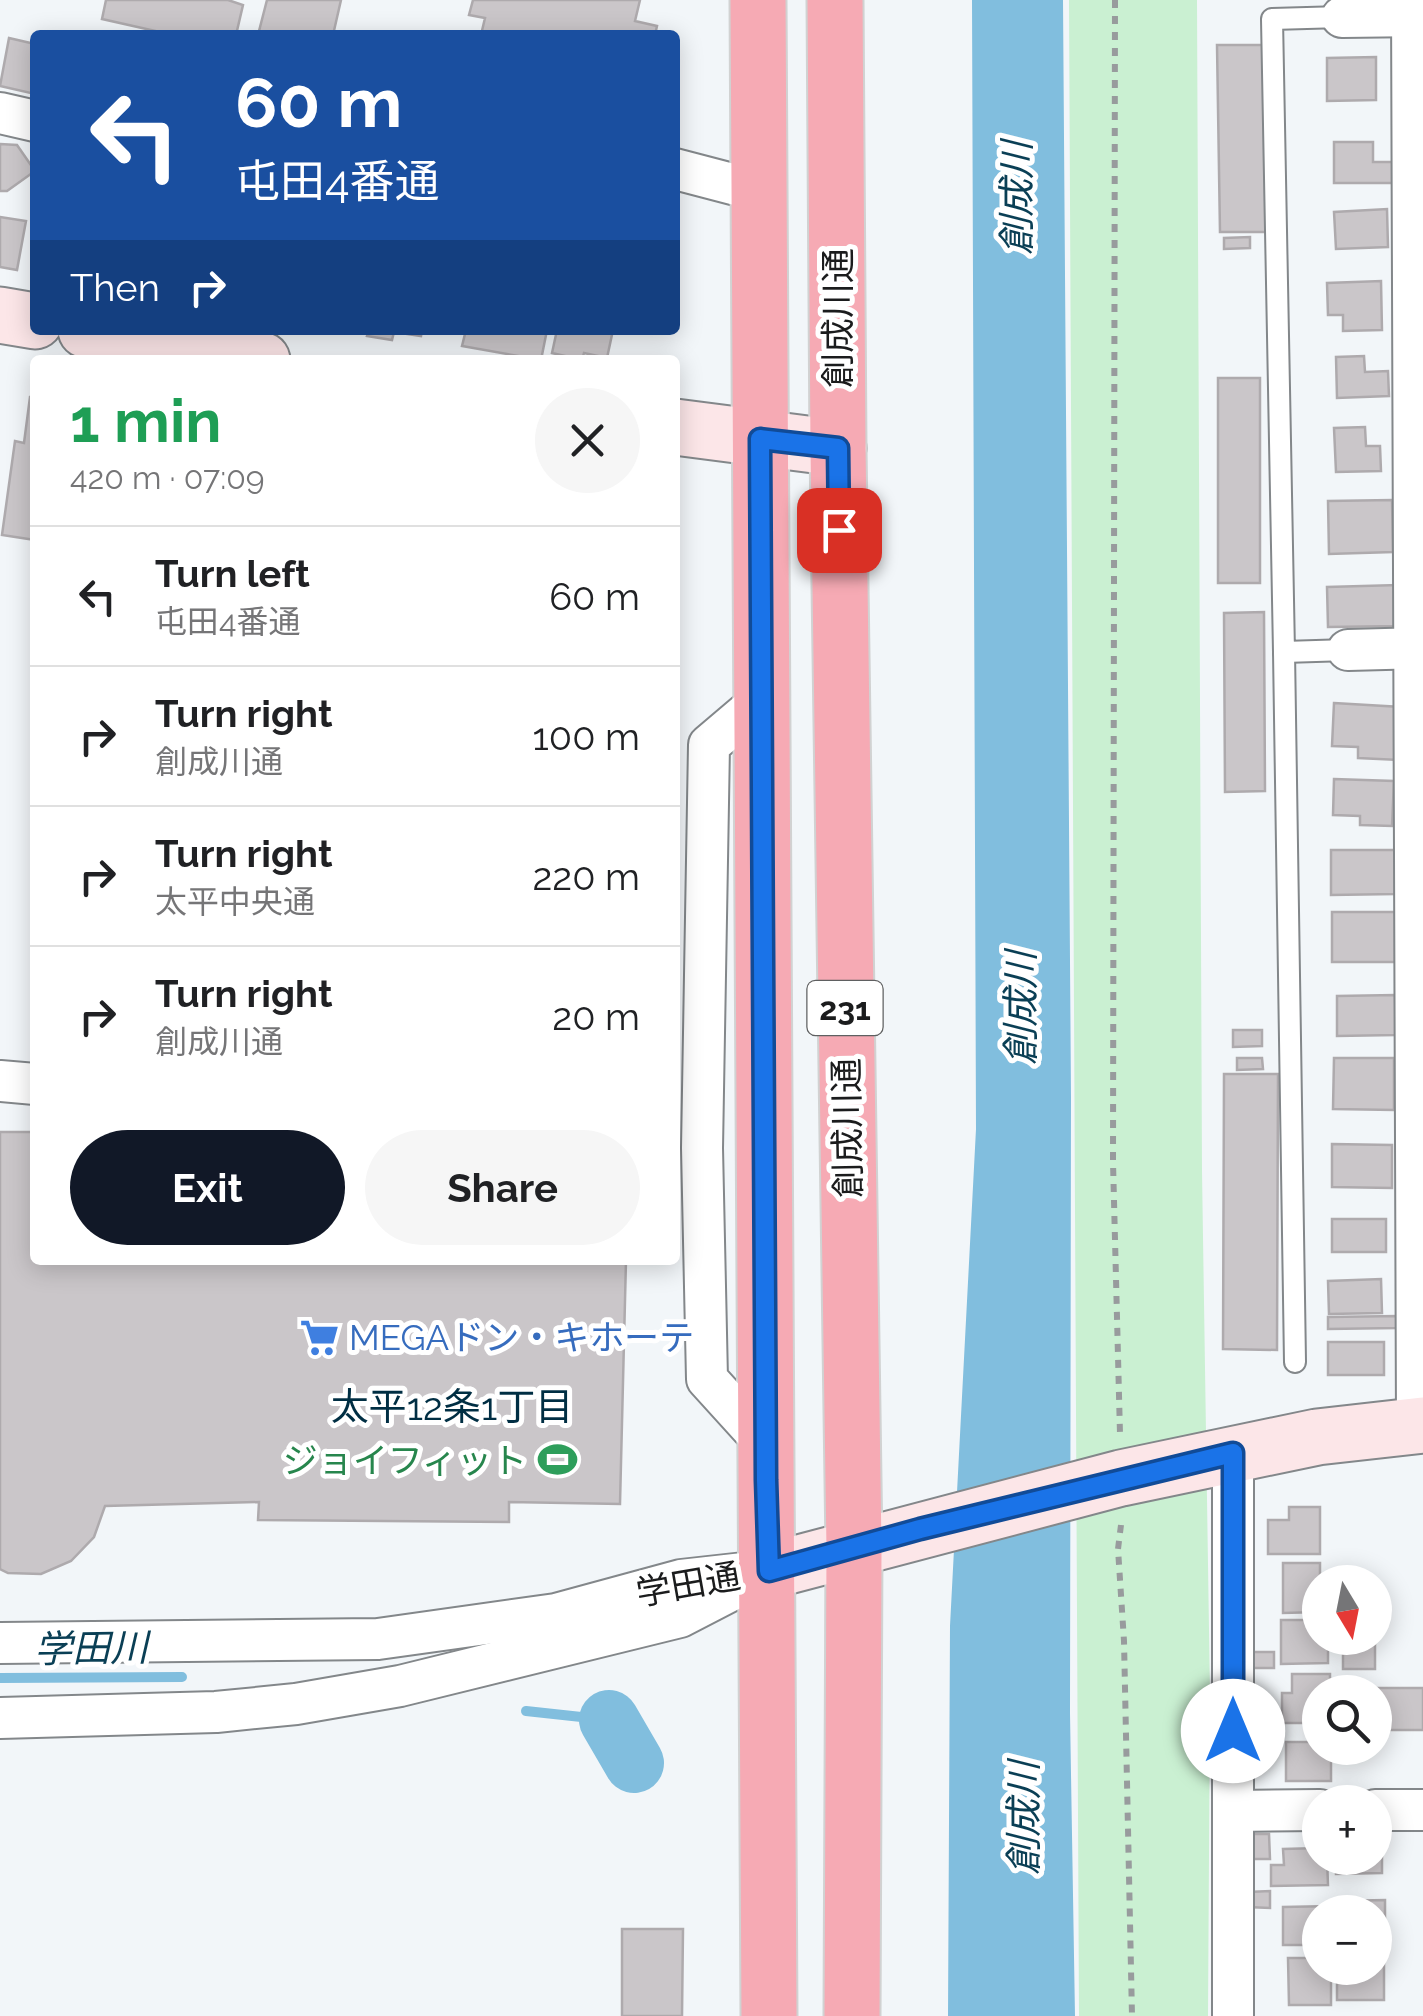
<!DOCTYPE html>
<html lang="en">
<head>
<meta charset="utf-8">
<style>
	body { margin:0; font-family:Raleway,"Noto Sans JP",sans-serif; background:#f6f6f6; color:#202124; height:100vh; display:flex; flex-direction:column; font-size:38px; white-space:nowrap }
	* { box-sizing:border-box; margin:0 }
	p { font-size:32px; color:#757577 }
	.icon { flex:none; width:55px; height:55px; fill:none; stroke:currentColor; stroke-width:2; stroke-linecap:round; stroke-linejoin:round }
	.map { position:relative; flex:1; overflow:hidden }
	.details { position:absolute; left:30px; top:355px; width:650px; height:910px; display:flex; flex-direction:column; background:#fff; border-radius:10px; box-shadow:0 5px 25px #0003 }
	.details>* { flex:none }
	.hud { position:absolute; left:30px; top:30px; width:650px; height:305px; border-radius:10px; box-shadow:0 5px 25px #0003; background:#1a4fa0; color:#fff; overflow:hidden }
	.needle { width:65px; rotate:170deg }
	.fabs { position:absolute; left:1302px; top:1565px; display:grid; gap:20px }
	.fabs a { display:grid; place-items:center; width:90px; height:90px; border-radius:50%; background:#fff; box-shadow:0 5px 25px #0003; font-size:50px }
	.pin { position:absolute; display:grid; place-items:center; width:85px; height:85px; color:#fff; margin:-42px; border-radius:20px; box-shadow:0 5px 15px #0006 }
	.me { position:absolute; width:110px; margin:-55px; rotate:0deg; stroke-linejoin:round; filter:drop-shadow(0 0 8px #0008) }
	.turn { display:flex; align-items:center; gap:35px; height:210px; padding:0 40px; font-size:45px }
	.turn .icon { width:130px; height:130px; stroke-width:2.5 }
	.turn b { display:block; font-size:70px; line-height:85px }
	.then { display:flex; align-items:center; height:95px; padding:0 40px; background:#0003; gap:20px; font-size:38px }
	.round { display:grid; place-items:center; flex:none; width:105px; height:105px; border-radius:52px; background:#f6f6f6 }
	.headline { display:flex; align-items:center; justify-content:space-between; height:170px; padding:0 40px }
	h1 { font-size:60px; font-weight:700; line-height:75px; color:#1e9e55 }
	.button { display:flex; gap:20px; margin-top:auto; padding:20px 40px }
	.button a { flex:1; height:115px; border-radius:60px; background:#111827; color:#fff; font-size:40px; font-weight:700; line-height:115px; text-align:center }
	.button a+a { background:#f6f6f6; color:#202124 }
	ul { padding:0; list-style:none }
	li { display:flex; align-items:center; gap:30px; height:140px; padding:0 40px; border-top:2px solid #e0e0e0 }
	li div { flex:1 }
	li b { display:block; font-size:38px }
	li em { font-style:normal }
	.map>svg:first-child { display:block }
	.green { fill:#caf0d2 }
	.water { fill:#81bede }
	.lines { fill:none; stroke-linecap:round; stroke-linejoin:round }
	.stream { stroke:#81bede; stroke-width:10 }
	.river { stroke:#81bede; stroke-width:60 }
	.building { fill:#cac6c9; stroke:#aeaaad; stroke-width:2.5 }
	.lane-casing { stroke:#83878a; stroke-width:24 }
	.street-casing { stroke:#83878a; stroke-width:44 }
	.secondary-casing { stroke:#83878a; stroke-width:59 }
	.highway-casing { stroke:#d1d2d2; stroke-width:59 }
	.path { stroke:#989b9d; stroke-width:6; stroke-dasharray:8 8; stroke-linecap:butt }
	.lane { stroke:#fff; stroke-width:20 }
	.street { stroke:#fff; stroke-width:40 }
	.secondary { stroke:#fce6e8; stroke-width:55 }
	.highway { stroke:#f6aab4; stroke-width:55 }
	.route-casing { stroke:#114b97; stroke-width:25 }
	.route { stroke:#1a73e8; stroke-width:18 }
	.labels { text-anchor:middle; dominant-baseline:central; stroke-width:10; stroke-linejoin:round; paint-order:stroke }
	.shield { fill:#fff; stroke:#5f6061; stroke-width:2.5 }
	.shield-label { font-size:32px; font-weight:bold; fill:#1b1c1d }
	.street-label { font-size:35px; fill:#1b1c1d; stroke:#fff }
	.shop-label { font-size:35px; fill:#366cbe; stroke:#fff; text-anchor:start }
	.leisure-label { font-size:35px; fill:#27864d; stroke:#fff; text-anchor:end }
	.water-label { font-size:38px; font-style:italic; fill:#0a3f55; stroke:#fff }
	.neighbourhood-label { font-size:38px; fill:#002e43; stroke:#fff }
</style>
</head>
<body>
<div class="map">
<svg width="1423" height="2016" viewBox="0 0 1423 2016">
	<rect width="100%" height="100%" fill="#f2f6f9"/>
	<polygon class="green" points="1069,0 1197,0 1202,1171 1210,1695 1208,2016 1079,2016"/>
	<polygon class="water" points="972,0 1063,0 1071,1098 1070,1713 1075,2016 948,2016 950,1626 976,1129"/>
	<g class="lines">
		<g class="stream">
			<polyline points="0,1678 182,1677"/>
			<polyline points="526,1711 609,1720"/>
		</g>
		<polyline class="river" points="609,1720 634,1763"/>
	</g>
	<g class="building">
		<polygon points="106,0 228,0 243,5 236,35 173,35 102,19"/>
		<polygon points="267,0 341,0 333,35 258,35"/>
		<polygon points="473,0 640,0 635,21 657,26 655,35 481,35 485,18 469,15"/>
		<polygon points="9,38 35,44 35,94 0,86"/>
		<polygon points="1217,45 1264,45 1266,232 1220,232"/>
		<polygon points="1376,57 1376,100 1327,101 1327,58"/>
		<polygon points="1334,142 1373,142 1373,162 1393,162 1393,183 1334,183"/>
		<polygon points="0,144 17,145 35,171 7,191 0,191"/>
		<polygon points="1387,209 1388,247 1336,249 1334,212"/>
		<polygon points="0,217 26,221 17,270 0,267"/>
		<polygon points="1250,237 1250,248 1224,249 1224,238"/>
		<polygon points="1381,281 1382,330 1343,331 1343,315 1328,315 1327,283"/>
		<polygon points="369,330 422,330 421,336 394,332 392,340 367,336"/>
		<polygon points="466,330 547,330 541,360 462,346"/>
		<polygon points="557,330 613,330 607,358 584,353 582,360 552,353"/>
		<polygon points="1364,356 1365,372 1388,371 1389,396 1337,398 1336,357"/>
		<rect x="1218" y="378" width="42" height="205"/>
		<polygon points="30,397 35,397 35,540 2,535 15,441 24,443"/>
		<polygon points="1365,427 1366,446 1380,446 1381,471 1336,472 1334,428"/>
		<polygon points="1392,500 1393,552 1329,554 1328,501"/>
		<polygon points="1398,585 1399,626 1328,627 1327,587"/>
		<polygon points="1264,612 1265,791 1225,792 1224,613"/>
		<polygon points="1334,703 1401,707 1399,760 1358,758 1358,747 1332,746"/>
		<polygon points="1334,779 1394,781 1392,826 1360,825 1360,816 1333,815"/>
		<polygon points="1331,850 1396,850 1396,894 1331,895"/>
		<rect x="1332" y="912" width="63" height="50"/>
		<polygon points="1395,995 1396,1035 1337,1036 1337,996"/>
		<polygon points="1233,1030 1262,1030 1262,1046 1233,1047"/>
		<polygon points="1237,1058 1262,1058 1263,1069 1237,1070"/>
		<polygon points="1334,1058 1394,1058 1394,1110 1333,1109"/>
		<polygon points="1224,1074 1278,1074 1277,1350 1223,1349"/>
		<polygon points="0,1132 35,1132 35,1260 626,1260 620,1504 509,1502 509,1522 258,1520 259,1502 105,1506 94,1537 71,1561 41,1574 8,1573 0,1569"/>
		<polygon points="1332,1144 1392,1145 1392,1188 1332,1187"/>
		<rect x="1332" y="1219" width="54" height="33"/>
		<polygon points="1381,1279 1382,1313 1329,1314 1328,1281"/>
		<polygon points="1398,1316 1398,1328 1328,1329 1328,1317"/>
		<rect x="1328" y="1342" width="56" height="33"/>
		<polygon points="1289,1507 1320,1507 1320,1554 1268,1554 1268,1520 1289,1520"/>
		<polygon points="1283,1563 1320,1563 1320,1612 1283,1613"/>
		<polygon points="1281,1620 1320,1620 1320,1638 1328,1638 1328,1663 1281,1664"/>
		<rect x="1343" y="1638" width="32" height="31"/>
		<polygon points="1240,1652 1274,1652 1274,1668 1241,1668"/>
		<polygon points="1292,1674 1330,1674 1330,1692 1320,1692 1320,1723 1282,1723 1282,1693 1292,1693"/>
		<polygon points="1346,1688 1423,1688 1423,1730 1375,1730 1375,1692 1346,1692"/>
		<polygon points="1286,1742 1320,1742 1320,1748 1331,1748 1331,1781 1286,1781"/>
		<polygon points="1375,1831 1382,1831 1382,1873 1336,1874 1336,1858 1375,1858"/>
		<polygon points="1250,1834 1269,1834 1270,1859 1250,1859"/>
		<polygon points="1320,1848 1320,1858 1327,1858 1328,1885 1271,1886 1271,1865 1284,1865 1283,1849"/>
		<polygon points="1270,1891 1270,1908 1247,1907 1248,1892"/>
		<polygon points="1385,1900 1385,1943 1375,1943 1375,1912 1338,1912 1338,1901"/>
		<polygon points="1332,1906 1332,1912 1320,1912 1320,1945 1283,1945 1283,1907"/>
		<polygon points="622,1929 683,1929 682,2016 622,2016"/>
		<polygon points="1375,1957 1384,1957 1384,2000 1337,2000 1337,1968 1375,1968"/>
		<polygon points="1288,1958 1320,1958 1320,1968 1331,1968 1331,2005 1289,2005"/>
	</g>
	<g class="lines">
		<defs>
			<g id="lane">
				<polyline points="1342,17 1272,19 1284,652 1348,650"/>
				<polyline points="1284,652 1295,1362"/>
			</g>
			<g id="street">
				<polyline points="1412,0 1417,1425"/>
				<polyline points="1342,17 1423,16"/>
				<polyline points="0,113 35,121"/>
				<polyline points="675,169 759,191"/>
				<polyline points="1348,650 1423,648"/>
				<polyline points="762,700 709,745 702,1148 707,1379 766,1444"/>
				<polyline points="0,1081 35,1084"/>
				<polyline points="0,1643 378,1639 556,1614 681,1580 744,1573"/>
				<polyline points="0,1718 216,1712 296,1704 400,1686 680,1617 769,1571"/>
				<polyline points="1375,1810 1423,1810"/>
				<polyline points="1233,1811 1320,1810"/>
				<polyline points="1233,2016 1233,1453"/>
			</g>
			<g id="secondary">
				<polyline points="0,315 35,321"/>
				<polyline points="86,330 262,360"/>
				<polyline points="675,427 838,448"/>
				<polyline points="769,1571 1121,1478 1317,1437 1423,1425"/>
			</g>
			<g id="highway">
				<polyline points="758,0 769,2016"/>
				<polyline points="835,0 838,448 854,1549 852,2016"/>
			</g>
		</defs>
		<use href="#lane" class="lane-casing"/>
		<use href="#street" class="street-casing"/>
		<use href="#secondary" class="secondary-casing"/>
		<use href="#highway" class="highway-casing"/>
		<g class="path">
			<polyline points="1115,0 1113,1162 1120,1434"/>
			<polyline points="1121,1525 1118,1549 1124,1641 1132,2016"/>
		</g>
		<use href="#lane" class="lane"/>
		<use href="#street" class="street"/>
		<use href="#secondary" class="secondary"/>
		<use href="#highway" class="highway"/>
	</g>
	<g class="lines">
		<defs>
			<polyline id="route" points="839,530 838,448 760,439 766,1480 769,1571 920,1529 1233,1453 1233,1731"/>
		</defs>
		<use href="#route" class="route-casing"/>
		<use href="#route" class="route"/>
	</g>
	<defs>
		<symbol id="supermarket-bare" viewBox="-9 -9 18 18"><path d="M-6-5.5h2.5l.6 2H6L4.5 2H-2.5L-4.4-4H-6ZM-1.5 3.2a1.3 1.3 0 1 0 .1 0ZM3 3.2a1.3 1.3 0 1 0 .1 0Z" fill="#3f7fe0" stroke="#fff" stroke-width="2.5" paint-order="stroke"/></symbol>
		<symbol id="stadium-bare" viewBox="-9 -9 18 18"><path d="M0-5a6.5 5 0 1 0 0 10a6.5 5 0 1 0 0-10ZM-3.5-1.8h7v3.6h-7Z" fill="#2e9e5b" stroke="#fff" stroke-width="2.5" paint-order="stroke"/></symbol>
	</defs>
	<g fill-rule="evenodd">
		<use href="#supermarket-bare" x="292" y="1310" width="55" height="55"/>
		<use href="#stadium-bare" x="530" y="1432" width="55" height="55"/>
	</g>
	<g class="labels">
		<rect class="shield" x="807.5" y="981" width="75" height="54" rx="8"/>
		<g class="shield-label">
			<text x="845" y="1008">231</text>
		</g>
		<g class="street-label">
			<text transform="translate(837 318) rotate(-90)">創成川通</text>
			<text transform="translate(847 1128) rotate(-91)">創成川通</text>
			<text transform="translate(688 1584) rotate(-10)">学田通</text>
		</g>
		<g class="shop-label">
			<text x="349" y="1337">MEGAドン・キホーテ</text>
		</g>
		<g class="leisure-label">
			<text x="527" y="1460">ジョイフィット</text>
		</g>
		<g class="water-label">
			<text transform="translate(1016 198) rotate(-90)">創成川</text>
			<text transform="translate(1020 1008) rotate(-90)">創成川</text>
			<text transform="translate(91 1648) rotate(-1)">学田川</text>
			<text transform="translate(1023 1818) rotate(-90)">創成川</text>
		</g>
		<g class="neighbourhood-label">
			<text x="452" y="1406">太平12条1丁目</text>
		</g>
	</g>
</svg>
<div class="fabs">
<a><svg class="needle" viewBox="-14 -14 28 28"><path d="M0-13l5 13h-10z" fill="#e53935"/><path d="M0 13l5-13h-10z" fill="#757577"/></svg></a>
<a><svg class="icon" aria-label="search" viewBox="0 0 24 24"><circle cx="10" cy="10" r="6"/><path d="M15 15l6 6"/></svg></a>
<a>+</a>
<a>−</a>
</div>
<div class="pin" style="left:839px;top:530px;background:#d93025"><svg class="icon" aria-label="arrive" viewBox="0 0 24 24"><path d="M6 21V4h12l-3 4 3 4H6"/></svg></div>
<svg class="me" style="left:1233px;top:1731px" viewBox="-20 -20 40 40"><circle r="19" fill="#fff"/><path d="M0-13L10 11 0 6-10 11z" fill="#1a73e8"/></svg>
<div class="hud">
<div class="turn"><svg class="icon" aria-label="left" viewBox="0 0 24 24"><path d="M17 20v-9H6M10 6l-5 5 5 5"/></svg><div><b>60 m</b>屯田4番通</div></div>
<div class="then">Then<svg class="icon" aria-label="right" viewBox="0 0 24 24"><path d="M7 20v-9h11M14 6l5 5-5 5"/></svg></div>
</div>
<section class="details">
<div class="headline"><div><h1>1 min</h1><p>420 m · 07:09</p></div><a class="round"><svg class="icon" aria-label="close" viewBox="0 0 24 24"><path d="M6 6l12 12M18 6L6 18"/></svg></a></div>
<ul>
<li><svg class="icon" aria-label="left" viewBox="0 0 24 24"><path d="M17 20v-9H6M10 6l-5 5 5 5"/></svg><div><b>Turn left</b><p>屯田4番通</p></div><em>60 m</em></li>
<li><svg class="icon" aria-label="right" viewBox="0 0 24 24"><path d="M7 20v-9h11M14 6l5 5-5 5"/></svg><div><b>Turn right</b><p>創成川通</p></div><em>100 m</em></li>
<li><svg class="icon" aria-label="right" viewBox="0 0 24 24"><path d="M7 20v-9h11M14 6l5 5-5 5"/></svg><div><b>Turn right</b><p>太平中央通</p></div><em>220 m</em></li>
<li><svg class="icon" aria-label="right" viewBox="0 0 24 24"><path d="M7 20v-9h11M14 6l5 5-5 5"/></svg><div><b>Turn right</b><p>創成川通</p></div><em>20 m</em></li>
</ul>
<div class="button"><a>Exit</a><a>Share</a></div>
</section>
</div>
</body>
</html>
